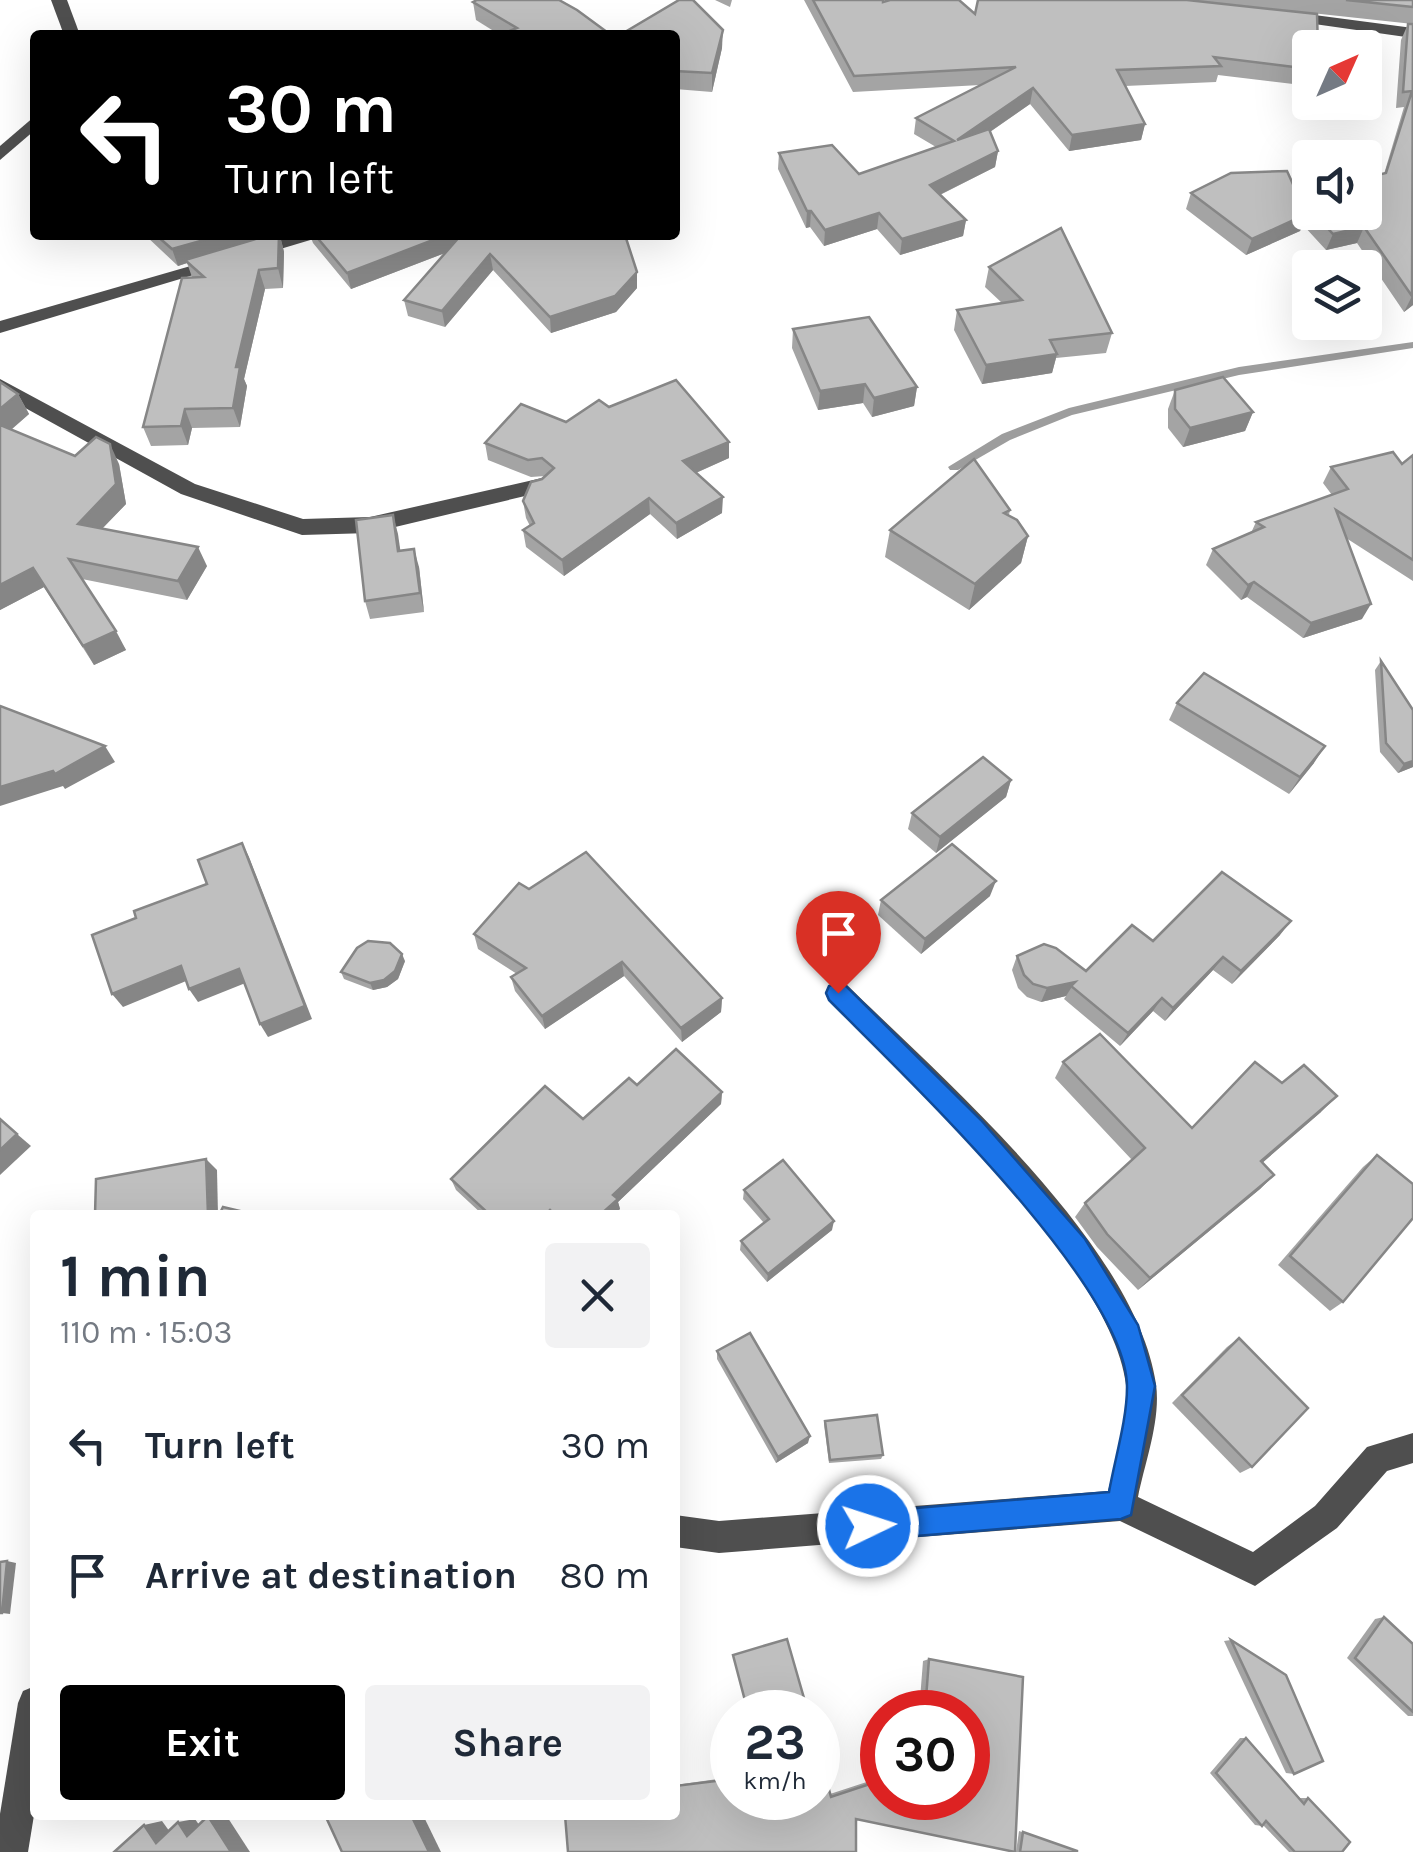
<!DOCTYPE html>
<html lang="en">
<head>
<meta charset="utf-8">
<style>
	body { margin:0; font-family:Karla,sans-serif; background:#f2f2f3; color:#1f2937; height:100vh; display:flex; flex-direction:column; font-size:38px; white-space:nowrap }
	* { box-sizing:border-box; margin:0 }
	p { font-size:32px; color:#747a83 }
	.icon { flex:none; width:55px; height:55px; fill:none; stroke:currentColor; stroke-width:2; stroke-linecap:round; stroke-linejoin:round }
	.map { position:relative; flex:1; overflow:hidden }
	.panel { position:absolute; left:30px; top:1210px; width:650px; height:610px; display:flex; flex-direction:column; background:#fff; border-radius:10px; box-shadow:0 10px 40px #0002 }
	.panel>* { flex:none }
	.hud { position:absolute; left:30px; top:30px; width:650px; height:210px; border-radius:10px; box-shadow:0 10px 40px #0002; background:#000; color:#fff; overflow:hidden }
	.needle { width:65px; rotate:45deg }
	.buttons { position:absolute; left:1292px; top:30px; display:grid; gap:20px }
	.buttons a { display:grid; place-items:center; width:90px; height:90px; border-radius:10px; background:#fff; box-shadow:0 10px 40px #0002; font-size:50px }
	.speed { position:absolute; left:710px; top:1690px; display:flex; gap:20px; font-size:50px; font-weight:700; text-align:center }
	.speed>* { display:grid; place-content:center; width:130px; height:130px; border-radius:50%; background:#fff; box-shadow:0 10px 40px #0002; line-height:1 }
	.speed small { font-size:25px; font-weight:400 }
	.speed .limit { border:15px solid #d22; background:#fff; color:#111 }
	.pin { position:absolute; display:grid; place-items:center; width:85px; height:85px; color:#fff; margin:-102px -42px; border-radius:50% 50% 50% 0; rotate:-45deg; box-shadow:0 0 10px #0007 }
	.pin .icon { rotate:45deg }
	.me { position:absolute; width:110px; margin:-55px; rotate:86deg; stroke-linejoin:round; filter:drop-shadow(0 0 8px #0008) }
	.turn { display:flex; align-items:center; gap:35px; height:210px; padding:0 30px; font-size:45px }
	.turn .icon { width:130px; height:130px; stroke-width:2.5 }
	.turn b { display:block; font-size:70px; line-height:85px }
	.round { display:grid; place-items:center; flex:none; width:105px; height:105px; border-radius:10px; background:#f2f2f3 }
	.head { display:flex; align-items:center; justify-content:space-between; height:170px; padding:0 30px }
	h1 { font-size:60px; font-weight:700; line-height:75px }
	.action { display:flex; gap:20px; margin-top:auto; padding:20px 30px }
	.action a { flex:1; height:115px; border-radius:10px; background:#000; color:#fff; font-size:40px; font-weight:700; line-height:115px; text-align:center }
	.action a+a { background:#f2f2f3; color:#1f2937 }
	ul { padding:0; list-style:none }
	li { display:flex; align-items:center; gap:30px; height:130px; padding:0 30px }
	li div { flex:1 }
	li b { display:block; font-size:38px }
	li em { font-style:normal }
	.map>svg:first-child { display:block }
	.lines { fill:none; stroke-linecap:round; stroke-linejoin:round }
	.stream { fill:#9d9d9d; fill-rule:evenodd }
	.minor { fill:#4f4f4f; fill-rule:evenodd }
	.wall { fill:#a4a4a4 }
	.shaded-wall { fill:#868686 }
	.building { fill:#bfbfbf; stroke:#868686; stroke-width:2.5 }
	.route { fill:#1a73e8; stroke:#114b97; stroke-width:2.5 }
</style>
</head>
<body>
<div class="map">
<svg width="1413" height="1852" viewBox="0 0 1413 1852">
	<rect width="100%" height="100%" fill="#fff"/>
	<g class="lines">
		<polygon class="stream" points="1413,342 1413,348 1239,375 1072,415 1010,440 958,470 950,470 948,467 1002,434 1069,408 1239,367"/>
		<g class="minor">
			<polygon points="51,0 67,0 80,35 64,35"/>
			<polygon points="1284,11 1413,28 1413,38 1279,19 1279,13"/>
			<polygon points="35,116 35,130 0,160 0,146"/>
			<polygon points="298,235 327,235 0,333 0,321"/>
			<polygon points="0,379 195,484 303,519 370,517 542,478 552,485 542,492 370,533 302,535 181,494 0,394"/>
			<path d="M838 982 847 985C944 1080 1136 1246 1156 1384 1161 1420 1145 1462 1138 1497L1253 1552 1315 1506 1367 1447 1413 1433V1463L1387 1471 1337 1528 1255 1586 1120 1521 719 1553 675 1547V1515L719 1521 1108 1491C1116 1458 1130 1419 1126 1385 1112 1268 913 1085 829 1001L825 993 829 985Z"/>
			<polygon points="35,1686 35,1809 28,1852 0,1852 0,1814 18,1703 23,1691"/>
		</g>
	</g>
	<g class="wall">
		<polygon points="715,0 732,0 730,7"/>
		<polygon points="804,0 883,0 883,2 975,14 1310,48 1310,86 1218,75 1216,82 1125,86 1145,124 1141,140 1069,151 1030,104 990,132 998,151 995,167 940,195 966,220 963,236 900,255 877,229 824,246 810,227 806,228 778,169 779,153 859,174 936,147 914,134 916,118 980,85 853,92"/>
		<polygon points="1191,0 1413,0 1413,24"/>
		<polygon points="473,2 611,35 500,35 476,20"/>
		<polygon points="1408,24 1413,24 1413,305 1404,312 1357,243 1326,250 1303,225 1300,231 1246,255 1186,209 1191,193 1297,193 1310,190 1310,212 1365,212 1384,174 1404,107 1396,108 1401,40"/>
		<polygon points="675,35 722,48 712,92 675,89"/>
		<polygon points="145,235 284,235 280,236 284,252 283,288 265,289 244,379 247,386 240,427 192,428 188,445 151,446 143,427 192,277 187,263 178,266"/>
		<polygon points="310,235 625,235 637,288 616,312 551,333 493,270 445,327 408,316 404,300 445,253 351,289 313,243"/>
		<polygon points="989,267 1112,333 1106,353 1056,358 1052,373 982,384 954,330 957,310 1002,303 985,287"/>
		<polygon points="793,329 917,387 914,406 872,417 863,403 818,410 792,348"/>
		<polygon points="0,382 18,394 29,414 11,430 75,456 119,464 126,504 102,529 207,566 187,600 82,579 126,650 94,665 44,587 0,610"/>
		<polygon points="1175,390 1253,412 1245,431 1183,447 1168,428 1168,409"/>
		<polygon points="609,407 729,442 729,458 696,473 722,513 677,539 650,514 564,576 526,547 523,530 530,526 526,518 523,501 545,476 531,477 488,460 485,443 566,422"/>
		<polygon points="1413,455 1413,581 1346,538 1362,619 1303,638 1247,597 1241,600 1206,565 1213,549 1251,533 1256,522 1332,495 1323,483 1331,467 1402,464"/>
		<polygon points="1010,510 1009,515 1028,536 1021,563 969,610 885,557 890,530"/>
		<polygon points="393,515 400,550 419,567 424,612 370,619 365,601"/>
		<polygon points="1381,661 1413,710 1413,767 1398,773 1380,752 1375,670"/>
		<polygon points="1177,703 1314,763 1289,794 1169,720"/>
		<polygon points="1011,780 1006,797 936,853 908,829 912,813"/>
		<polygon points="519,883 722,998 721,1012 682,1042 624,976 545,1029 515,991 511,977 517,974 478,949 474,934"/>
		<polygon points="990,896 921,954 878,915 881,900"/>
		<polygon points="1280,935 1232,984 1213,970 1165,1021 1153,1011 1120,1046 1064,999 1066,996 1041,1002 1027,997 1018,988 1012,970 1017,956 1086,971 1153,941"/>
		<polygon points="405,961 398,979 387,987 373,990 344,979 341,972"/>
		<polygon points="1063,1062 1192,1128 1282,1083 1321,1112 1262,1163 1274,1175 1260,1189 1138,1290 1097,1247 1075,1217 1085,1203 1132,1160 1055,1078"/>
		<polygon points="637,1085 722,1092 721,1104 618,1202 620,1209 613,1215 483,1215 456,1190 451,1179 583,1119"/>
		<polygon points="1377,1155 1343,1302 1330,1311 1278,1265 1363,1167"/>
		<polygon points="744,1190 832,1230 767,1282 740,1250 741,1241 764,1223 743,1199"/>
		<polygon points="1239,1338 1252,1467 1240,1473 1172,1403 1227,1347"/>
		<polygon points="717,1351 808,1443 776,1463 717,1359"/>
		<polygon points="825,1421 883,1455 881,1459 829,1463 824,1424"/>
		<polygon points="1384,1617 1413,1644 1413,1716 1408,1716 1347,1658 1375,1619"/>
		<polygon points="1231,1640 1294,1774 1286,1773 1224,1641"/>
		<polygon points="929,1659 1023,1677 1015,1852 856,1819 856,1852 568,1852 565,1815 675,1815 675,1785 732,1777 732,1798 818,1798 818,1748 830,1794 882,1777 882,1798 968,1798 968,1712 919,1712 923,1661"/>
		<polygon points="1240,1738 1246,1738 1300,1798 1308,1798 1342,1852 1289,1852 1263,1825 1262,1826 1255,1825 1210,1773"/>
		<polygon points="1019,1831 1077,1851 1077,1852 1016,1852"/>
	</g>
	<g class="shaded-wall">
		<polygon points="723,30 722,48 712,92 712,73"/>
		<polygon points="1033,88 1030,104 955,156 957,140"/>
		<polygon points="1145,124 1141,140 1069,151 1072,135"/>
		<polygon points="998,151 995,167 927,201 930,185"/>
		<polygon points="807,211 811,211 810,227 806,228"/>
		<polygon points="879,213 877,229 824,246 825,230"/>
		<polygon points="1307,214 1300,231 1246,255 1252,239"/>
		<polygon points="966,220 963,236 900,255 902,239"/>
		<polygon points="1364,227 1357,243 1326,250 1333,234"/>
		<polygon points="222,235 284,235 280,236 284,252 283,288 278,268 185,260 187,263 178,266 172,249"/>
		<polygon points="446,235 470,235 471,243 351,289 347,273"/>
		<polygon points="490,254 493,270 445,327 442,311"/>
		<polygon points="259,270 265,289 244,379 247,386 240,427 233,408 236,367"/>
		<polygon points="637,272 637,288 616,312 551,333 550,317"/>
		<polygon points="1413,295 1413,305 1404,312 1412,296"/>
		<polygon points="1057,354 1052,373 982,384 986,365"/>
		<polygon points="865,384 863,403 818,410 820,391"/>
		<polygon points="917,387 914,406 872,417 874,398"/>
		<polygon points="18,394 29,414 0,439 0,409"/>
		<polygon points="185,409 192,428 188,445 181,426"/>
		<polygon points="1253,412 1245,431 1183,447 1190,428"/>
		<polygon points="729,442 729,458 684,478 683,461"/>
		<polygon points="110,444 119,464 126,504 88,543 78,524"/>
		<polygon points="723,497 722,513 677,539 676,523"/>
		<polygon points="649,498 650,514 564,576 562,560"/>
		<polygon points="393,515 398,534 403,569 398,551"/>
		<polygon points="1028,536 1021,563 969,610 975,584"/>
		<polygon points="198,547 207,566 187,600 178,581"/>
		<polygon points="414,549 419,567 424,612 420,593"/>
		<polygon points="33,568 44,587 0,610 0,585"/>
		<polygon points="1254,582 1247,597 1241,600 1248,585"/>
		<polygon points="1371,604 1362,619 1303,638 1311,623"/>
		<polygon points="116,631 126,650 94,665 83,646"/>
		<polygon points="105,746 115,762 65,789 63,786 0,806 0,787"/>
		<polygon points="1325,746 1314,763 1289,794 1300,777"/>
		<polygon points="1413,761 1413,767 1398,773 1404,764"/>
		<polygon points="1011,780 1006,797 936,853 940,837"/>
		<polygon points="242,843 249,857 312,1019 268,1037 260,1024"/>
		<polygon points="996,881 990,896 921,954 925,939"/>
		<polygon points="1291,921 1280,935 1232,984 1241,971"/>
		<polygon points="402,954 405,961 398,979 387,987 373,990 370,983"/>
		<polygon points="1223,957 1213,970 1165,1021 1173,1008"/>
		<polygon points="622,962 624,976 545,1029 542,1016"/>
		<polygon points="181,966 191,979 123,1007 112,994"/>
		<polygon points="239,969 248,982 198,1002 189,989"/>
		<polygon points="1075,982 1066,996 1041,1002 1047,988"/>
		<polygon points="722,998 721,1012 682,1042 681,1028"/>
		<polygon points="1162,998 1153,1011 1120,1046 1128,1033"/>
		<polygon points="722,1092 721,1104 618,1202 620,1209 613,1215 600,1215 613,1195"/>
		<polygon points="1337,1096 1321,1112 1247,1176 1261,1161"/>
		<polygon points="17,1134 31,1146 0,1175 0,1150"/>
		<polygon points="206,1159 217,1170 218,1215 208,1215"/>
		<polygon points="1274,1175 1260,1189 1138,1290 1150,1278"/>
		<polygon points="834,1221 832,1230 767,1282 768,1274"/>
		<polygon points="810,1436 808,1443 776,1463 778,1457"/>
		<polygon points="7,1561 16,1563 10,1614 2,1613"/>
		<polygon points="216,1815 226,1815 250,1852 231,1852 208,1816"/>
		<polygon points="411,1815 423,1815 441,1852 429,1852"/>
		<polygon points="195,1819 204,1832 187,1836 178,1822"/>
		<polygon points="162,1821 175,1839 156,1843 144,1825"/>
	</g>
	<g class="building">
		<polygon points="477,0 559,0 577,10 611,35 499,35 517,28 473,2"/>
		<polygon points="679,0 693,0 723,30 712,73 675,71 675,35 620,35"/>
		<polygon points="813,0 883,0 883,2 890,0 959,0 975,14 978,0 1187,0 1317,14 1318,48 1310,48 1310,69 1214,57 1221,66 1117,70 1145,124 1072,135 1033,88 957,140 989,129 998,151 930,185 966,220 902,239 879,213 825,230 811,211 807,211 779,153 832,145 859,174 954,141 916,118 1016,67 854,76"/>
		<polygon points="1346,0 1413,0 1413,7"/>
		<polygon points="1408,24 1413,24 1412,296 1364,227 1333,234 1313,212 1365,212 1365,178 1386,173 1412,91 1403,92"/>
		<polygon points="1287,171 1297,193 1310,190 1310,209 1299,198 1307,214 1252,239 1191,193 1231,173"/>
		<polygon points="1061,228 1112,333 1050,340 1057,354 986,365 957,310 1022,300 989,267"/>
		<polygon points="156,235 222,235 172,249"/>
		<polygon points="269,235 279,235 278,268 259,270 236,367 240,367 233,408 185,409 181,426 143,427 182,278 204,277 185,260"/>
		<polygon points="315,235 446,235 347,273"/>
		<polygon points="461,235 625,235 637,272 615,296 550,317 490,254 442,311 404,300"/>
		<polygon points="869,317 917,387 874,398 865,384 820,391 793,329"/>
		<polygon points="1223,377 1253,412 1190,428 1175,409 1175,390"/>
		<polygon points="676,380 729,442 683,461 723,497 676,523 649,498 562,560 523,530 534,523 523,501 531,482 542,479 554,468 542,458 528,460 485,443 521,404 566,422 599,400 609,407"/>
		<polygon points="0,382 18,394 0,409"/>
		<polygon points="0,425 75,456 96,437 110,444 116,484 78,524 198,547 178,581 69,559 116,631 83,646 33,568 0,585"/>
		<polygon points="1393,452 1402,464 1413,455 1413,560 1336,510 1371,604 1311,623 1254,582 1248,585 1213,549 1264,527 1256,522 1348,489 1331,467"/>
		<polygon points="974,459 1010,510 1004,513 1017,520 1028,536 975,584 890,530"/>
		<polygon points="393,515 398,551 414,549 420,593 365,601 356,520"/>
		<polygon points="1381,661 1413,710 1413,761 1404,764 1386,743"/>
		<polygon points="1204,673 1325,746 1300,777 1177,703"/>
		<polygon points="0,706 105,746 55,774 53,771 0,787"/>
		<polygon points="983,757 1011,780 940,837 912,813"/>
		<polygon points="242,843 305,1006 260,1024 239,969 189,989 181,966 112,994 92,935 136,918 134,911 207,884 198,860"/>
		<polygon points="952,844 996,881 925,939 881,900"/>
		<polygon points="586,852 722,998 681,1028 622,962 542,1016 511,977 526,968 474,934 519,883 529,889"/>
		<polygon points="1222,872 1291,921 1241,971 1223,957 1173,1008 1162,998 1128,1033 1071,986 1075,982 1047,988 1033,984 1024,975 1017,956 1044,944 1056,948 1086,971 1132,925 1153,941"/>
		<polygon points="368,941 390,943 402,954 395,971 384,980 370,983 341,972 357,948"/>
		<polygon points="1100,1034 1192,1128 1255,1062 1282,1083 1304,1065 1337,1096 1261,1161 1274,1175 1150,1278 1107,1234 1085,1203 1145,1148 1063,1062"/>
		<polygon points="676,1049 722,1092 613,1195 618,1199 600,1215 555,1215 550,1210 545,1215 490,1215 451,1179 545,1086 583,1119 629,1078 637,1085"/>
		<polygon points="0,1119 17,1134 0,1150"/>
		<polygon points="1377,1155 1413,1184 1413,1218 1343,1302 1290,1256"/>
		<polygon points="206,1159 208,1215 95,1215 96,1179"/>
		<polygon points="783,1160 834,1221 768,1274 741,1241 769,1219 744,1190"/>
		<polygon points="223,1207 257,1215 219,1215"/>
		<polygon points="750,1333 810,1436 778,1457 717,1351"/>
		<polygon points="1239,1338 1308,1408 1252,1467 1182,1395"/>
		<polygon points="877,1415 883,1455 830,1460 825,1421"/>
		<polygon points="7,1561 2,1613 0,1613 0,1562"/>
		<polygon points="1384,1617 1413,1644 1413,1712 1355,1658"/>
		<polygon points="787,1639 808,1712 748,1712 733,1655"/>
		<polygon points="1231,1640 1286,1675 1323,1761 1294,1774"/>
		<polygon points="929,1659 1023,1677 1015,1852 856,1819 856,1852 568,1852 565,1815 675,1815 675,1786 732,1779 732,1798 818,1798 818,1748 831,1797 882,1780 882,1798 968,1798 968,1712 925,1712"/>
		<polygon points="1246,1738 1304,1804 1308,1798 1350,1842 1342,1852 1295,1852 1266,1821 1262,1826 1216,1773"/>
		<polygon points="325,1815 411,1815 429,1852 342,1852"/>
		<polygon points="208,1816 231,1852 114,1852 144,1825 156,1843 178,1822 187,1836"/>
		<polygon points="1023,1832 1077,1851 1077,1852 1020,1852"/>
	</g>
	<path class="route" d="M838 983 846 986 981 1120 1085 1239 1138 1325 1155 1386 1131 1515 1121 1519 868 1540 858 1536 854 1526 858 1516 868 1512 1109 1492C1115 1458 1127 1420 1127 1387 1127 1286 902 1074 829 1000L826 993 829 986Z"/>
</svg>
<div class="buttons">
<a><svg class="needle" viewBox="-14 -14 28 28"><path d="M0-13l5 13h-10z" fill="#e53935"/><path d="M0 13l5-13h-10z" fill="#747a83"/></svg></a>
<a><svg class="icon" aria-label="sound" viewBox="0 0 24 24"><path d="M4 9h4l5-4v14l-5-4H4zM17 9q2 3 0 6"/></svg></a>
<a><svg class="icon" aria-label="layers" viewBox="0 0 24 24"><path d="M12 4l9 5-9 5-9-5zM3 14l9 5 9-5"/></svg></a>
</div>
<div class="speed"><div>23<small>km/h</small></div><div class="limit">30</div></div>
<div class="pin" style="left:838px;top:993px;background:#d93025"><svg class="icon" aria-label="arrive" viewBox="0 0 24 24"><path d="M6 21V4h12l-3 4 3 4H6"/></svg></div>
<svg class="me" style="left:868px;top:1526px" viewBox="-20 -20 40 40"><circle r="17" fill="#1a73e8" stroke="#fff" stroke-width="3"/><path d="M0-11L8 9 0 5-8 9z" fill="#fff"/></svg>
<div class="hud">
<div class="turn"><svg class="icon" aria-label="left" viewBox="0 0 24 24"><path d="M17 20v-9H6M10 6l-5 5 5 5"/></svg><div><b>30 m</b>Turn left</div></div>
</div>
<section class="panel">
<div class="head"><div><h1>1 min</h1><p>110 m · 15:03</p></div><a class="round"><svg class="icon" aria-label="close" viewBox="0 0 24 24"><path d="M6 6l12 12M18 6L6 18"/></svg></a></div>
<ul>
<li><svg class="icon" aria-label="left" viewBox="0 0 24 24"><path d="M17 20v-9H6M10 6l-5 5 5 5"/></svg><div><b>Turn left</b></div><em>30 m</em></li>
<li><svg class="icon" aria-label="arrive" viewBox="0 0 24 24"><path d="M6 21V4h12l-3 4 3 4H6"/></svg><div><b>Arrive at destination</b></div><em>80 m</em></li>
</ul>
<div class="action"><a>Exit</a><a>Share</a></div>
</section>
</div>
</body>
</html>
